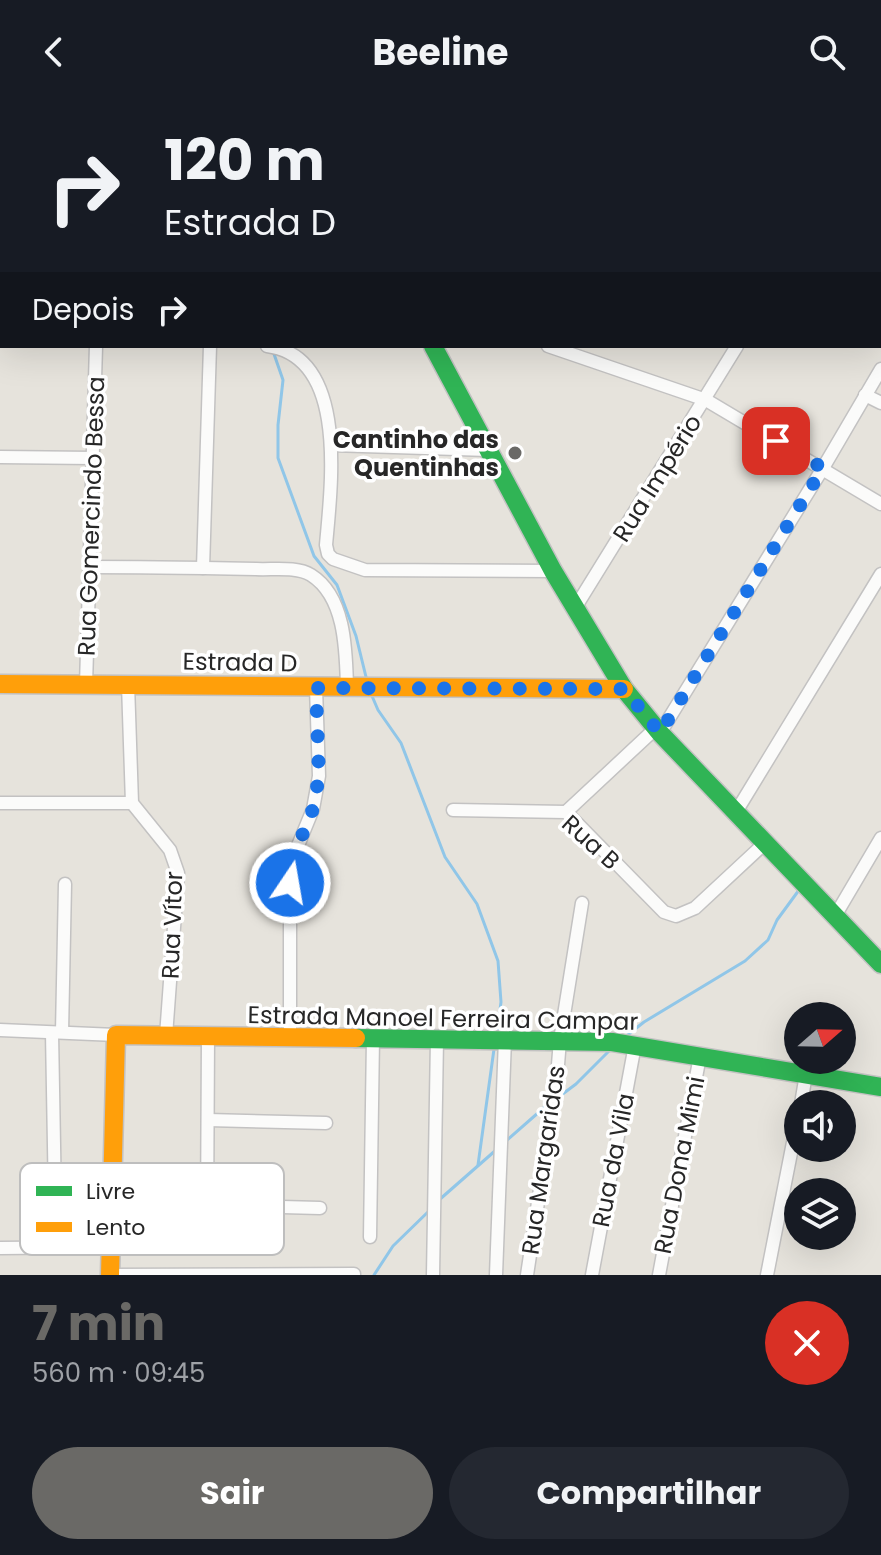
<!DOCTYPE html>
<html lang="pt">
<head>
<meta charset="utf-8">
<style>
	body { margin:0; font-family:Poppins,sans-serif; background:#242831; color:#f1f3f6; height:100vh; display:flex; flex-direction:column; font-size:30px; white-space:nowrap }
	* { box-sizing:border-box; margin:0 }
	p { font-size:26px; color:#9ea1a6 }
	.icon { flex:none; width:44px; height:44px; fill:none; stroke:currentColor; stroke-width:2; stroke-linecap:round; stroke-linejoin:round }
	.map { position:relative; height:1171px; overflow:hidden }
	.panel { display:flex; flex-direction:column; background:#171b24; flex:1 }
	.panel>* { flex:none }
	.guide { position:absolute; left:0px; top:0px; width:882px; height:244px; box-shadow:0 8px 32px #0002; background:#171b24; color:#f1f3f6; overflow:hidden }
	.needle { width:52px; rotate:70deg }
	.tools { position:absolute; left:784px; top:898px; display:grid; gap:16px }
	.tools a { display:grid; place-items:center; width:72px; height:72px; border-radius:50%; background:#171b24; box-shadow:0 8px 32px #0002; font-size:40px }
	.pin { position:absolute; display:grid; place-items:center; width:68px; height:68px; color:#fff; margin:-34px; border-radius:16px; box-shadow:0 4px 12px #0006 }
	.me { position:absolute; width:88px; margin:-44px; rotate:12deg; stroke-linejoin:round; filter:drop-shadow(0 0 6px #0008) }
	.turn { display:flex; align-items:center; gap:28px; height:168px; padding:0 32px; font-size:36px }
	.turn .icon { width:104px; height:104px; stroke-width:2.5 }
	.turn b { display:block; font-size:56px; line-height:68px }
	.then { display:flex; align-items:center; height:76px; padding:0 32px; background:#0003; gap:16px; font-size:30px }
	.round { display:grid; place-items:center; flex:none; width:84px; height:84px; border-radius:42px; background:#242831 }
	.headline { display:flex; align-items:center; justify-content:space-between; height:136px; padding:0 32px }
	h1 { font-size:48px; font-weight:700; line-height:60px; color:#6a6966 }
	.cta { display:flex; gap:16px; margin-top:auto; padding:16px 32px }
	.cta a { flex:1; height:92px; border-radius:48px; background:#6a6966; color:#fff; font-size:32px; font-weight:700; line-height:92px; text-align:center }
	.cta a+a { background:#242831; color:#f1f3f6 }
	header { display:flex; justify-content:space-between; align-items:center; height:104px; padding:0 32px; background:#171b24; font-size:36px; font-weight:700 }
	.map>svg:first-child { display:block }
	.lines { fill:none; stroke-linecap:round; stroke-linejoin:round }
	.stream { stroke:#90c6e8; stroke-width:3 }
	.street-casing { stroke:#c3c2c2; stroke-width:15 }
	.fast-casing { stroke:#c3c2c2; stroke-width:21 }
	.slow-casing { stroke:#c3c2c2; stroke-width:21 }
	.street { stroke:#fbfbfa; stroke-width:12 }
	.fast { stroke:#30b455; stroke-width:18 }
	.slow { stroke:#ff9f0a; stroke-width:18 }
	.route { stroke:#1a73e8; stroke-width:14; stroke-dasharray:0 25.2 }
	.poi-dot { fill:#6a6966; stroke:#fff; stroke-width:3 }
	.labels { text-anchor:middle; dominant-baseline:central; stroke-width:7; stroke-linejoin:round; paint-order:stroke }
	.poi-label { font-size:24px; font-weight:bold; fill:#272727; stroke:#fff; text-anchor:end }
	.street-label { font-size:24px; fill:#272727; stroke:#fff }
	.key { fill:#fff; stroke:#bebebe; stroke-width:2 }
	.key-label { font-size:22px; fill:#272727 }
</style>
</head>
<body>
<header><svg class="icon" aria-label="back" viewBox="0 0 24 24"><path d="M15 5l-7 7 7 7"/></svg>Beeline<svg class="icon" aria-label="search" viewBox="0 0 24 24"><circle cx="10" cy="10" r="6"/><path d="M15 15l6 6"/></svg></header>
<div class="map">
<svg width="881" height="1171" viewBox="0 0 881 1171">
	<rect width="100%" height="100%" fill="#e6e3dc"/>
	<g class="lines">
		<g class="stream">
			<polyline points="274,250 283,276 278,321 278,354 314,452 337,481 356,532 367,577"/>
			<polyline points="372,592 378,606 401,639 445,753 477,800 498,857 501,898 497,929"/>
			<polyline points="625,933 644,918 745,857 768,836 777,816 799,786"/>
			<polyline points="560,992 576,980 610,946"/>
			<polyline points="505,1038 547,1001"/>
			<polyline points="478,1061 494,945"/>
			<polyline points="439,1096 496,1046"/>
			<polyline points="374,1171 393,1142 431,1105"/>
		</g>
		<defs>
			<g id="street">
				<polyline points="261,0 261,2"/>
				<polyline points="704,0 711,2"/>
				<polyline points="192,2 195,0"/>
				<polyline points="731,2 732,0"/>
				<polyline points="880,5 881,3"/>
				<polyline points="0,43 2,44"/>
				<polyline points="880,66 881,66"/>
				<path d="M267 242C349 252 331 383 326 441L328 450 333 455 365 466 553 467"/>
				<polyline points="548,242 706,296 881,400"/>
				<polyline points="865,291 881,299"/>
				<polyline points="331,341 488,346"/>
				<polyline points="0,353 93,354"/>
				<path d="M90 463C145 463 201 464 256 465 272 466 297 462 311 471 346 493 346 548 347 584"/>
				<polyline points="203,464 210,242"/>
				<polyline points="575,504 737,242"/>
				<polyline points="128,580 132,699 170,746 178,769 166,932"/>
				<polyline points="86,581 96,242"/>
				<polyline points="660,629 823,364 881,265"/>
				<polyline points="0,699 132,699"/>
				<polyline points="453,706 566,708 664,808 676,812 695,804 765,739"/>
				<polyline points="566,708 656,624"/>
				<polyline points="736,708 881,470"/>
				<polyline points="835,812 881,734"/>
				<polyline points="0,926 116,931"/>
				<polyline points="62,928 65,780"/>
				<polyline points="52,929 55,1098"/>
				<polyline points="290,933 290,779 297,744 313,705 319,672 316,584"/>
				<polyline points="801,1000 806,970"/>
				<polyline points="208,1016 326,1019"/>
				<polyline points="207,1101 320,1104"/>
				<polyline points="207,1114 208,933"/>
				<polyline points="370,1133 373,934"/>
				<polyline points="0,1144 110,1143"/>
				<polyline points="110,1171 354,1170"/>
				<polyline points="433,1171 437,935"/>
				<polyline points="496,1171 505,935"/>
				<polyline points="527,1171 557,973 560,936 582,799"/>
				<polyline points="592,1171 635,941"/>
				<polyline points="659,1171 700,952"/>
				<polyline points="767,1171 798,1013"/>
			</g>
			<g id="fast">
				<polyline points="246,0 252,2"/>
				<polyline points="0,231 2,231"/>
				<polyline points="433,242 553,467 624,585 660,629 881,860"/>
				<polyline points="356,934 612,938 881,983"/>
			</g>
			<g id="slow">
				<polyline points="367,2 369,0"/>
				<polyline points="0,580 624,585"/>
				<polyline points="110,1171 116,931 356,934"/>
			</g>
		</defs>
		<use href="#street" class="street-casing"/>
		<use href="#fast" class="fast-casing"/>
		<use href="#slow" class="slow-casing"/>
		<use href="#street" class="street"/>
		<use href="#fast" class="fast"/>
		<use href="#slow" class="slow"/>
	</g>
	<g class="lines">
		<polyline class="route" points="290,779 297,744 313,705 319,672 316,584 624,585 660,629 823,364 776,337"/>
	</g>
	<circle class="poi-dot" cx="515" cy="349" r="8"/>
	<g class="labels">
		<g class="poi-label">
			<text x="499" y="335">Cantinho das<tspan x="499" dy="28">Quentinhas</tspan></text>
		</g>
		<g class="street-label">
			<text transform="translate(657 374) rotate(-58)">Rua Império</text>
			<text transform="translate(91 412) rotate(-88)">Rua Gomercindo Bessa</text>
			<text transform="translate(240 558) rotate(1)">Estrada D</text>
			<text transform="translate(591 738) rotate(42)">Rua B</text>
			<text transform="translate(172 821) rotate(-88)">Rua Vítor</text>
			<text transform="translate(443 914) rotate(1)">Estrada Manoel Ferreira Campar</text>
			<text transform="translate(543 1056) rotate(-82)">Rua Margaridas</text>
			<text transform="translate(613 1056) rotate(-79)">Rua da Vila</text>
			<text transform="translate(679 1061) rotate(-79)">Rua Dona Mimi</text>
		</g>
	</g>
	<rect x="20" y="1059" width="264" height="92" rx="12" class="key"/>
	<rect x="36" y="1082" width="36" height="10" fill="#30b455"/>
	<rect x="36" y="1118" width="36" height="10" fill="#ff9f0a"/>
	<g class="key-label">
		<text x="86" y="1095">Livre</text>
		<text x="86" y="1131">Lento</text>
	</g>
</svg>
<div class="tools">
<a><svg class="needle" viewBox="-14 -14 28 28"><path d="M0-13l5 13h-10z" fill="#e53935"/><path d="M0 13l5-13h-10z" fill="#9ea1a6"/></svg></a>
<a><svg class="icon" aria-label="sound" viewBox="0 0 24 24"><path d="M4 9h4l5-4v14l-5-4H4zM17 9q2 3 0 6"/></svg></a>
<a><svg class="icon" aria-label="layers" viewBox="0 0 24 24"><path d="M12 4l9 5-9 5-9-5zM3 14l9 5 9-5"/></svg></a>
</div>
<div class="pin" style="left:776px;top:337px;background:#d93025"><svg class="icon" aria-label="arrive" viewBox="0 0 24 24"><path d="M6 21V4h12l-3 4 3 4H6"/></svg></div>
<svg class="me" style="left:290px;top:779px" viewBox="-20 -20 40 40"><circle r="17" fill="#1a73e8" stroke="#fff" stroke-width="3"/><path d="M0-11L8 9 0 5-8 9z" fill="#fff"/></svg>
<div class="guide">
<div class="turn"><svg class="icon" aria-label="right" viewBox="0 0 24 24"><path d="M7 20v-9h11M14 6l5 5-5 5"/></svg><div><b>120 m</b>Estrada D</div></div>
<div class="then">Depois<svg class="icon" aria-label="right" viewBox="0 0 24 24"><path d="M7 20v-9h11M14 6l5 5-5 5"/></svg></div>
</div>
</div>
<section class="panel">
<div class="headline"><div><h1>7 min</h1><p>560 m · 09:45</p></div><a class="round" style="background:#d93025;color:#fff"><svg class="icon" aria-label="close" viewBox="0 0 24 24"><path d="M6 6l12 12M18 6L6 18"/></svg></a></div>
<div class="cta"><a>Sair</a><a>Compartilhar</a></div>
</section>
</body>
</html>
